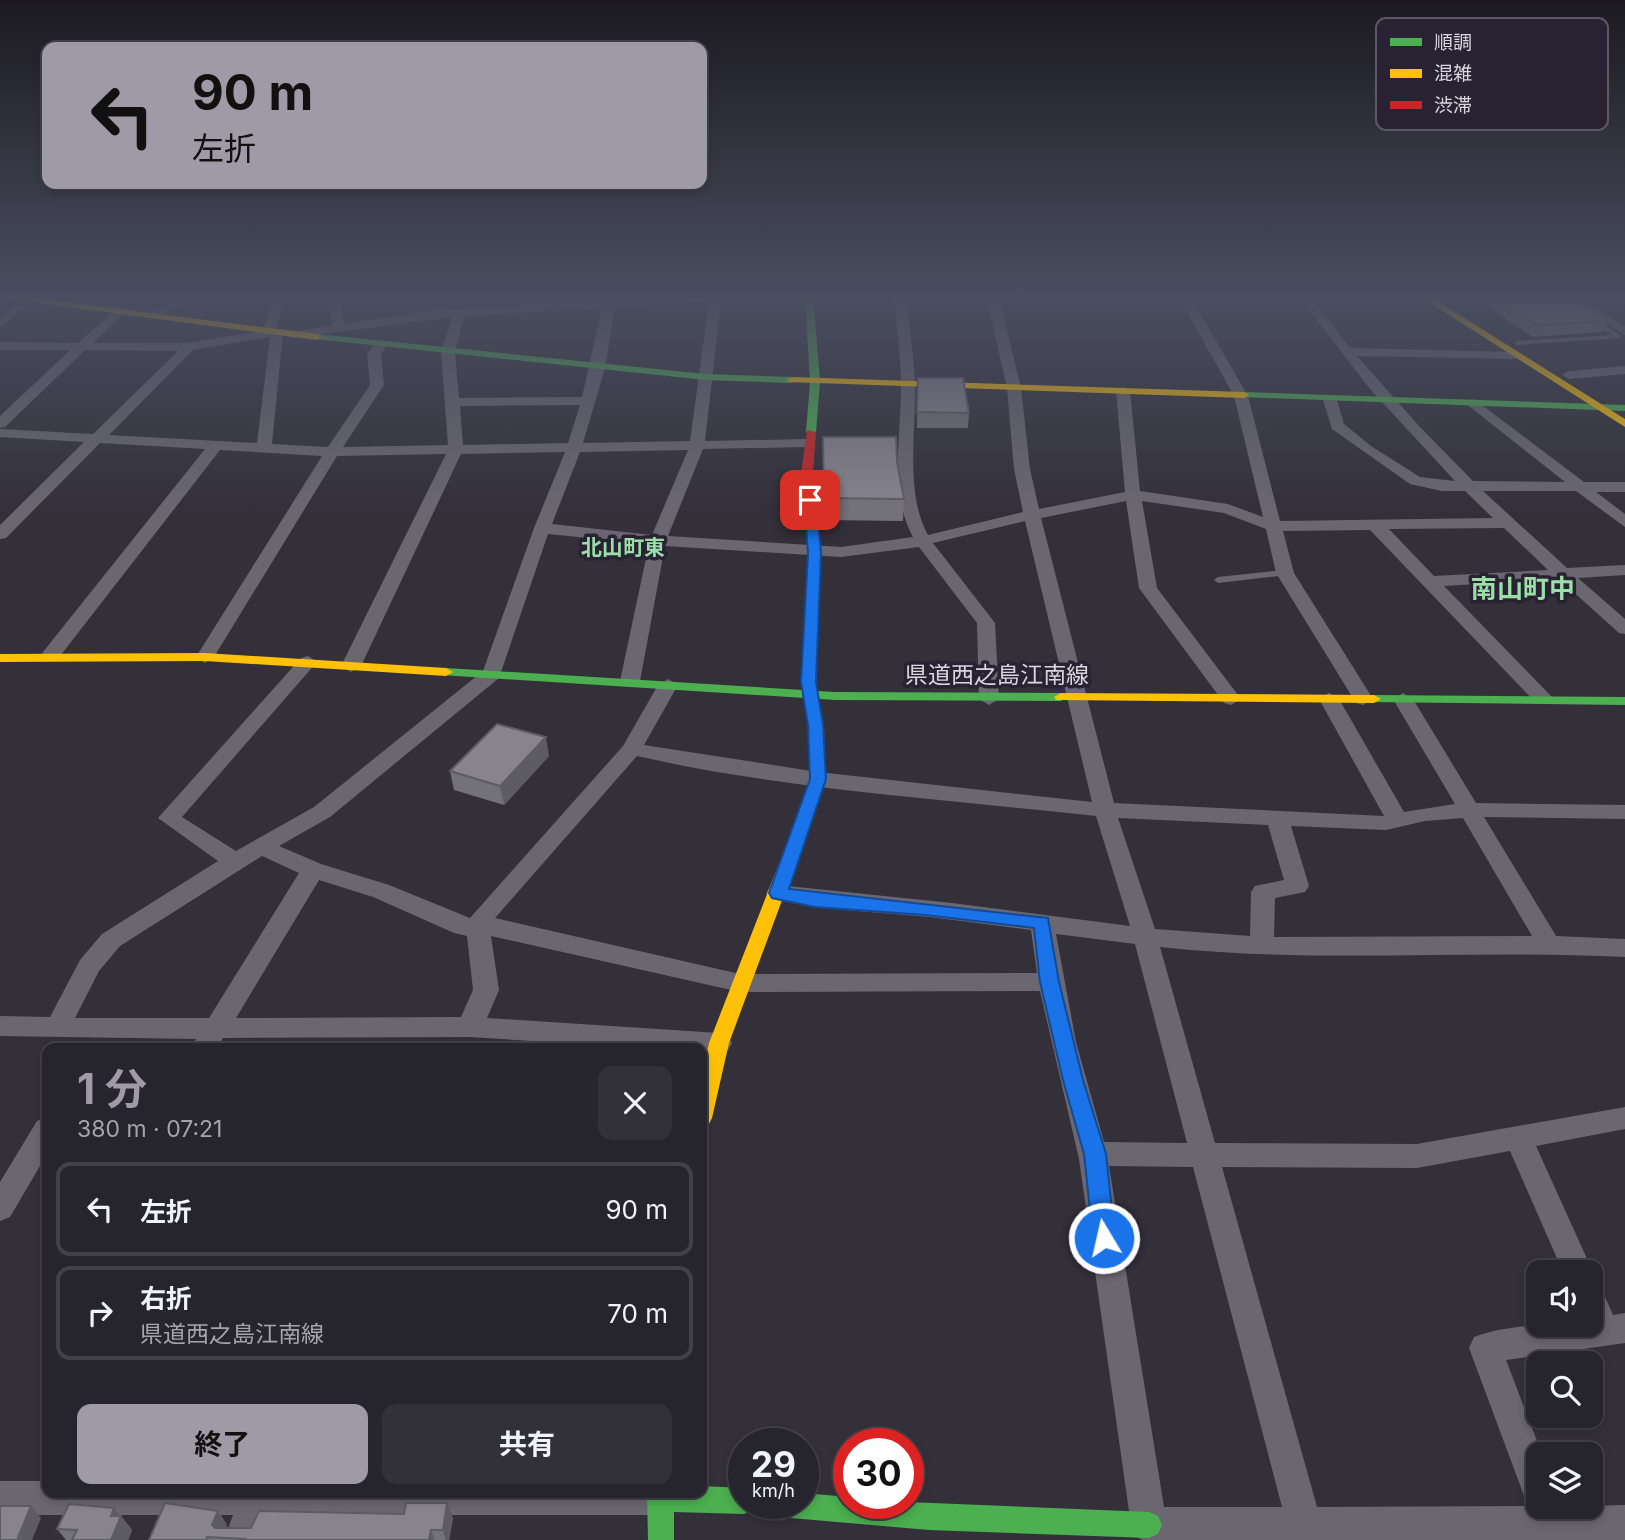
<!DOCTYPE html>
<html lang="ja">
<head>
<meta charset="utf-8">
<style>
	body { margin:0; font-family:Inter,"Noto Sans JP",sans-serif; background:#323038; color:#f1f3f6; height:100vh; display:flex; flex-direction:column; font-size:26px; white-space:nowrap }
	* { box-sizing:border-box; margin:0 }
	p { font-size:23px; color:#a4a4a9 }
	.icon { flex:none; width:38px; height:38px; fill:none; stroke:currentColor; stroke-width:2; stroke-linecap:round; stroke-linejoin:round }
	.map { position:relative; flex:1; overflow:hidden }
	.sheet { position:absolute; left:42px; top:1043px; width:665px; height:455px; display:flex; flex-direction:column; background:#26242c; border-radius:14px; box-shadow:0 4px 10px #0003,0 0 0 2px #424148 }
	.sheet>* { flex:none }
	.guide { position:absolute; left:42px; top:42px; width:665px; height:147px; border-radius:14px; box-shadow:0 4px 10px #0003,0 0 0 2px #424148; background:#9e9ba6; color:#111; overflow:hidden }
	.buttons { position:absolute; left:1526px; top:1260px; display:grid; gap:14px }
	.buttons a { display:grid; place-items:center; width:77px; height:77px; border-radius:14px; background:#26242c; box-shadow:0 4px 10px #0003,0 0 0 2px #424148; font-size:35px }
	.speed { position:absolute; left:728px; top:1428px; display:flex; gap:14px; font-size:35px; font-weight:700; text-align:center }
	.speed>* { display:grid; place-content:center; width:91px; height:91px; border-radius:50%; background:#26242c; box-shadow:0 4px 10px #0003,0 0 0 2px #424148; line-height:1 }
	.speed small { font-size:18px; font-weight:400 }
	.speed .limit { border:10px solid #d22; background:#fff; color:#111 }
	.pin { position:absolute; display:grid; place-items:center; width:60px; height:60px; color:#fff; margin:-30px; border-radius:14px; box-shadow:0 4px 10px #0006 }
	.me { position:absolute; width:77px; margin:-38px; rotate:351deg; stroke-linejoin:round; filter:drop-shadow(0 0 5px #0008) }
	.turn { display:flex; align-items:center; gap:24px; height:147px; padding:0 35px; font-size:32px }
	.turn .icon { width:91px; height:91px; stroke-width:2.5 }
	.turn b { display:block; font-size:49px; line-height:60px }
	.round { display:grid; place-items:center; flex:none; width:74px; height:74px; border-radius:14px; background:#323038 }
	.headline { display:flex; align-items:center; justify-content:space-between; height:119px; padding:0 35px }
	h1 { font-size:42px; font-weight:700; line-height:52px; color:#9e9ba6 }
	.primary-button { display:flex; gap:14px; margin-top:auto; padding:14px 35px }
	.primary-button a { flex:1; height:80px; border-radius:14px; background:#9e9ba6; color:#111; font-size:28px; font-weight:700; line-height:80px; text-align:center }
	.primary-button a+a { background:#323038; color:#f1f3f6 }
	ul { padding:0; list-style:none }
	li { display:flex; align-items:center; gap:21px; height:94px; margin:0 14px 10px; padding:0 21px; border:4px solid #424148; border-radius:14px }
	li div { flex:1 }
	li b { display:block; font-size:26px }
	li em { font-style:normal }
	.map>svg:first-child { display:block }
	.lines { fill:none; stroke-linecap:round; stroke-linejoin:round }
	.lane { fill:#6a6770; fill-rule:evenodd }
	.street { fill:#6a6770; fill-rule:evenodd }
	.fast { fill:#4caf50; fill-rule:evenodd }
	.slow { fill:#ffc107; fill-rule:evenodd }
	.jam { fill:#c62828; fill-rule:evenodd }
	.wall { fill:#747279 }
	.shaded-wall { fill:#5e5c63 }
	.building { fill:#87848d; stroke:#5e5c63; stroke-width:2 }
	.route { fill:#1a73e8; stroke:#114b97; stroke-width:2 }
	.labels { text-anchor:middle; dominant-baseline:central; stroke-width:7; stroke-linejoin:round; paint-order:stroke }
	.far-quarter-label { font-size:21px; font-weight:bold; fill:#9cdea8; stroke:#282233 }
	.street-label { font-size:23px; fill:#d8d5e0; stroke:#282233 }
	.quarter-label { font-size:26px; font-weight:bold; fill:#9cdea8; stroke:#282233 }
	.key { fill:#282233; stroke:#5d5867; stroke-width:2 }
	.key-label { font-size:19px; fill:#d8d5e0 }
</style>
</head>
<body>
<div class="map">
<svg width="1625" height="1540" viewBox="0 0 1625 1540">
	<rect width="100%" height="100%" fill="#33303a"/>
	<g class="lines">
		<g class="lane">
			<polygon points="1593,320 1597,320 1622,336 1619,338 1517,345 1514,343 1517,341 1612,335 1593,322"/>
			<polygon points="1285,570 1289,573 1288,575 1218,583 1214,580 1218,577"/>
		</g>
		<g class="street">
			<polygon points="187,294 203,294 158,317 148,314"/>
			<path d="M275 294H287L276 328 283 332 272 444 328 447 370 385 367 354 376 342 387 345 381 354 384 385 343 447 448 445 441 352 452 317 291 338V332L332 326 327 294H339L344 324 434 310 604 300 605 294H617L616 300 783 294 777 298 721 301 705 441 808 439 815 443 808 447 703 449 668 536 841 547 913 537C889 494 901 435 901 387 901 356 896 325 894 294H906C909 324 914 355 915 386 916 431 905 494 928 535L1023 512 1014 469 1007 388 986 294H998L1021 388 1030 469 1039 509 1125 492 1116 391 1123 387 1130 391 1140 491 1228 504 1263 517 1234 396 1177 294H1189L1248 396 1280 521 1493 518 1465 491H1442L1410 484 1332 429 1323 400 1330 396 1337 400 1344 424 1371 446 1420 477 1455 481 1370 389 1297 294H1309L1350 348 1518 352V358L1513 359 1357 356 1419 426 1473 481 1565 482 1469 406 1467 403 1474 399 1584 482H1625V492H1596L1625 514V527L1576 491H1483L1567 568 1625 565V575L1578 578 1625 619V634L1619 633 1559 579 1444 586 1551 696 1554 700 1551 704H1537L1370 530 1283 531 1294 573 1373 699 1363 705 1356 703 1276 573 1266 529 1224 513 1142 501 1157 588 1241 699 1231 705 1224 703 1139 588 1126 501 1041 518 1114 803 1384 816 1319 699 1329 693 1339 699 1404 812 1455 804 1393 699 1403 693 1413 699 1476 803 1625 805V819L1484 817 1556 936 1625 939V957C1470 949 1314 964 1160 947L1215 1143 1417 1144 1625 1107V1129L1536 1146 1593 1272 1591 1278V1272H1563L1510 1151 1417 1168 1222 1167 1317 1507 1537 1506 1526 1501 1469 1348 1474 1337C1510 1323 1553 1325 1591 1325V1286L1602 1290 1613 1315 1625 1313V1343L1506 1360 1542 1454H1538V1507L1625 1505V1540H1143L1137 1537 1131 1525 1079 1159 1040 991 740 992 491 936 499 990 487 1018 719 1033 728 1036 732 1043 728 1050 702 1052V1048H642L470 1037 223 1038 218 1048H191L196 1039 0 1036V1016L50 1017 80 960 102 934 218 861 158 818 301 658 308 656 317 662 182 817 236 851 314 807 483 671 534 528 565 452 461 454 361 666 351 672 341 666 446 454 337 456 214 657 205 663 196 657 322 456 220 450 57 660H43L41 656 43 652 205 449 100 443 6 538 0 539V525L84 442 0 437V429L93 434 178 351 85 350 5 427 0 428V416L70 350H0V342L78 343 121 305 127 309 125 312 93 343H186L263 331ZM709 302 690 441 583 443 605 368 615 307ZM602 308 582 397 459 398 455 352 464 316ZM270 337 257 443 109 435 193 350ZM580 405 568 443 463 445 460 406ZM688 450 652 535 552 524 580 452ZM1025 521 1092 802 818 772 644 745 678 685 668 679 658 685 623 746 470 918 389 885 321 864 279 846 330 817 499 678 548 534 649 544 620 681 630 687 640 681 665 546 841 557 919 547 977 623 979 699 989 705 999 699 995 623 933 543ZM1504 528 1548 570 1434 576 1389 529ZM637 756C787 790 943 799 1096 816L1130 926 952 903 778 885 770 887 766 893 770 899 821 908 930 917 1031 930 1037 973 740 974 495 918ZM1118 818 1268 825 1284 880 1255 886 1251 892 1250 936 1155 929ZM1463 818 1532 936 1274 937 1275 898 1305 892 1309 886 1291 826 1386 830 1425 821ZM262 856 299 873 209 1018H75L99 971 120 946ZM319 880 373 897 454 933 467 936 473 990 461 1017 236 1018ZM1056 934 1135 944 1187 1143 1104 1142 1076 1042ZM1109 1166 1193 1167 1282 1507H1164Z"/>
			<polygon points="1558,294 1573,294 1625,326 1625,335"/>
			<polygon points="26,295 36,298 0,328 0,318"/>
			<polygon points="1625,366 1625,374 1569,379 1562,375 1569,371"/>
			<polygon points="47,1117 47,1154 10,1217 0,1221 0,1182 37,1121"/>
			<polygon points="0,1481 47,1481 47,1493 675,1493 677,1498 672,1510 660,1515 268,1515 260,1540 224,1540 233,1515 0,1515"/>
		</g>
		<g class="fast">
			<polygon points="805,294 813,294 820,382 816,432 811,435 806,432 810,382"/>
			<polygon points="317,334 706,374 792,377 797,380 792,383 706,380 314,339 312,337"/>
			<polygon points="1244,392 1625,405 1625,411 1240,397 1239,395"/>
			<polygon points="446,668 835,692 1061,693 1068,697 1061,701 835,700 441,675 439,672 441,669"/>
			<polygon points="1374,695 1625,697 1625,705 1369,702 1367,699"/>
			<polygon points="702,1486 744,1488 744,1503 803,1503 803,1493 849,1497 849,1503 908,1502 1149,1512 1158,1516 1162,1525 1158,1534 1149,1538 929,1530 768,1516 759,1512 756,1505 753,1510 744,1514 674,1512 674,1540 648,1540 647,1493 702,1493"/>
		</g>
		<g class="slow">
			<polygon points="0,294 317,334 322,337 317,340 0,298"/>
			<polygon points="1416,294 1426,294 1625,419 1625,427"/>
			<polygon points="792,377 1244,392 1249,395 1244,398 788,382 787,380"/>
			<polygon points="205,653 446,668 453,672 446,676 205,661 0,662 0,654"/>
			<polygon points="1061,693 1374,695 1381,699 1374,703 1056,700 1054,697"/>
			<polygon points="802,820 810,825 729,1043 712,1118 709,1124 702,1127 702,1075 709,1043 794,825"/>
		</g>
		<polygon class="jam" points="807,430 816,432 813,474 820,553 816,683 824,725 826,779 810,825 802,830 794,825 810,779 808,725 802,683 808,553 801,474"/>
	</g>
	<g class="wall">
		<polygon points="1469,294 1564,294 1607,321 1603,332 1533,337"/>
		<polygon points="918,378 969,413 968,428 917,428"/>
		<polygon points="823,437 897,462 904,499 903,521 824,520"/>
		<polygon points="549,756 504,805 454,790 450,771"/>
		<polygon points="218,1511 227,1525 225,1528 251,1528 453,1518 449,1540 149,1540"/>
		<polygon points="120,1516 121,1516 132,1530 128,1540 66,1540 57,1529"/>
	</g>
	<g class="shaded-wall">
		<polygon points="546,737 549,756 504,805 500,786"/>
		<polygon points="447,1503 453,1518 449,1540 446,1540 443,1530"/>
		<polygon points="31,1506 41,1518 32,1540 17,1540"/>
		<polygon points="114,1508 132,1530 128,1540 111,1540 111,1516"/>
		<polygon points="218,1511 227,1525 222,1539 212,1525"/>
		<polygon points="431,1530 435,1540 429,1540"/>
	</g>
	<g class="building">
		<polygon points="1490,294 1564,294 1607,321 1537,325"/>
		<polygon points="918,378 963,378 969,413 917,412"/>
		<polygon points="823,437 896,437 897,462 904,499 824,498"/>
		<polygon points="497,724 546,737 500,786 450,771"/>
		<polygon points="165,1503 218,1511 212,1525 215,1528 251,1528 259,1511 404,1514 406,1503 447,1503 443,1530 431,1530 429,1540 246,1540 246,1539 207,1537 206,1540 149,1540"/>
		<polygon points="69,1504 114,1508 111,1516 121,1516 111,1540 72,1540 77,1530 57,1529"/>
		<polygon points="0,1506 31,1506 17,1540 0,1540"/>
	</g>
	<linearGradient id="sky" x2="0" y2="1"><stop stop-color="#1c1a20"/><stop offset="0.58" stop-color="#4a4e60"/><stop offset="1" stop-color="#4a4e60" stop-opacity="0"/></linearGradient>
	<rect width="1625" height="510" fill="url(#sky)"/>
	<polygon class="route" points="810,497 816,500 821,553 816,682 823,725 826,779 789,889 1048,918 1059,982 1083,1080 1106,1154 1115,1238 1112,1245 1104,1248 1096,1245 1093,1238 1084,1154 1063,1080 1040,982 1034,928 925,915 815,907 772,898 769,893 810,779 808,725 801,682 808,553 804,500"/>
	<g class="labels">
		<g class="far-quarter-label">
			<text x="623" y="547">北山町東</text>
		</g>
		<g class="street-label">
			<text x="997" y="675">県道西之島江南線</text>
		</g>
		<g class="quarter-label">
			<text x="1523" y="588">南山町中</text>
		</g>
	</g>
	<rect x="1376" y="18" width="232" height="112" rx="10" class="key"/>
	<rect x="1390" y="38" width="32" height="8" fill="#4caf50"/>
	<rect x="1390" y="69" width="32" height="9" fill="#ffc107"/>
	<rect x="1390" y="101" width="32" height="8" fill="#c62828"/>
	<g class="key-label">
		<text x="1434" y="49">順調</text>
		<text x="1434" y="80">混雑</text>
		<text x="1434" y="112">渋滞</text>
	</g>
</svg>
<div class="buttons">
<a><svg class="icon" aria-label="sound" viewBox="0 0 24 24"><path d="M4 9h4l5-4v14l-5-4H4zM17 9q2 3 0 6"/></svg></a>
<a><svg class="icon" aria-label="search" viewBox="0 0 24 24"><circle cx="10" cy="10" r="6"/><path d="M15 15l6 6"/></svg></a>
<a><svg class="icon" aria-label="layers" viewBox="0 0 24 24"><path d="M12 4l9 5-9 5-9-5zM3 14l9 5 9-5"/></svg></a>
</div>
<div class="speed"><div>29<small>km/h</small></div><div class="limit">30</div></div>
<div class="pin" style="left:810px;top:500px;background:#d93025"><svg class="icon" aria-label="arrive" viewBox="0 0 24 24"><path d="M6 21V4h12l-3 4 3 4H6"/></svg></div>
<svg class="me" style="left:1104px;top:1238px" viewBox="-20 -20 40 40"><circle r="17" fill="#1a73e8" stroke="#fff" stroke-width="3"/><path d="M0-11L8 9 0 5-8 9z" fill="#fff"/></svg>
<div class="guide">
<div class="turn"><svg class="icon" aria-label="left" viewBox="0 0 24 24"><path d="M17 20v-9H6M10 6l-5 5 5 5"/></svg><div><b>90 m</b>左折</div></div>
</div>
<section class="sheet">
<div class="headline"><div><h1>1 分</h1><p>380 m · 07:21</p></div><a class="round"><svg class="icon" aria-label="close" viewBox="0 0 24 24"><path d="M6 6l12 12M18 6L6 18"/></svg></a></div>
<ul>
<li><svg class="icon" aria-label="left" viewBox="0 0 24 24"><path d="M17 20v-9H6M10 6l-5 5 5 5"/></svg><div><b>左折</b></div><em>90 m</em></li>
<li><svg class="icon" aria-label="right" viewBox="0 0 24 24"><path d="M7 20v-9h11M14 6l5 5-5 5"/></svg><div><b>右折</b><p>県道西之島江南線</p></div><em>70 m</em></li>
</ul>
<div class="primary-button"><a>終了</a><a>共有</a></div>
</section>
</div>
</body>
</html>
